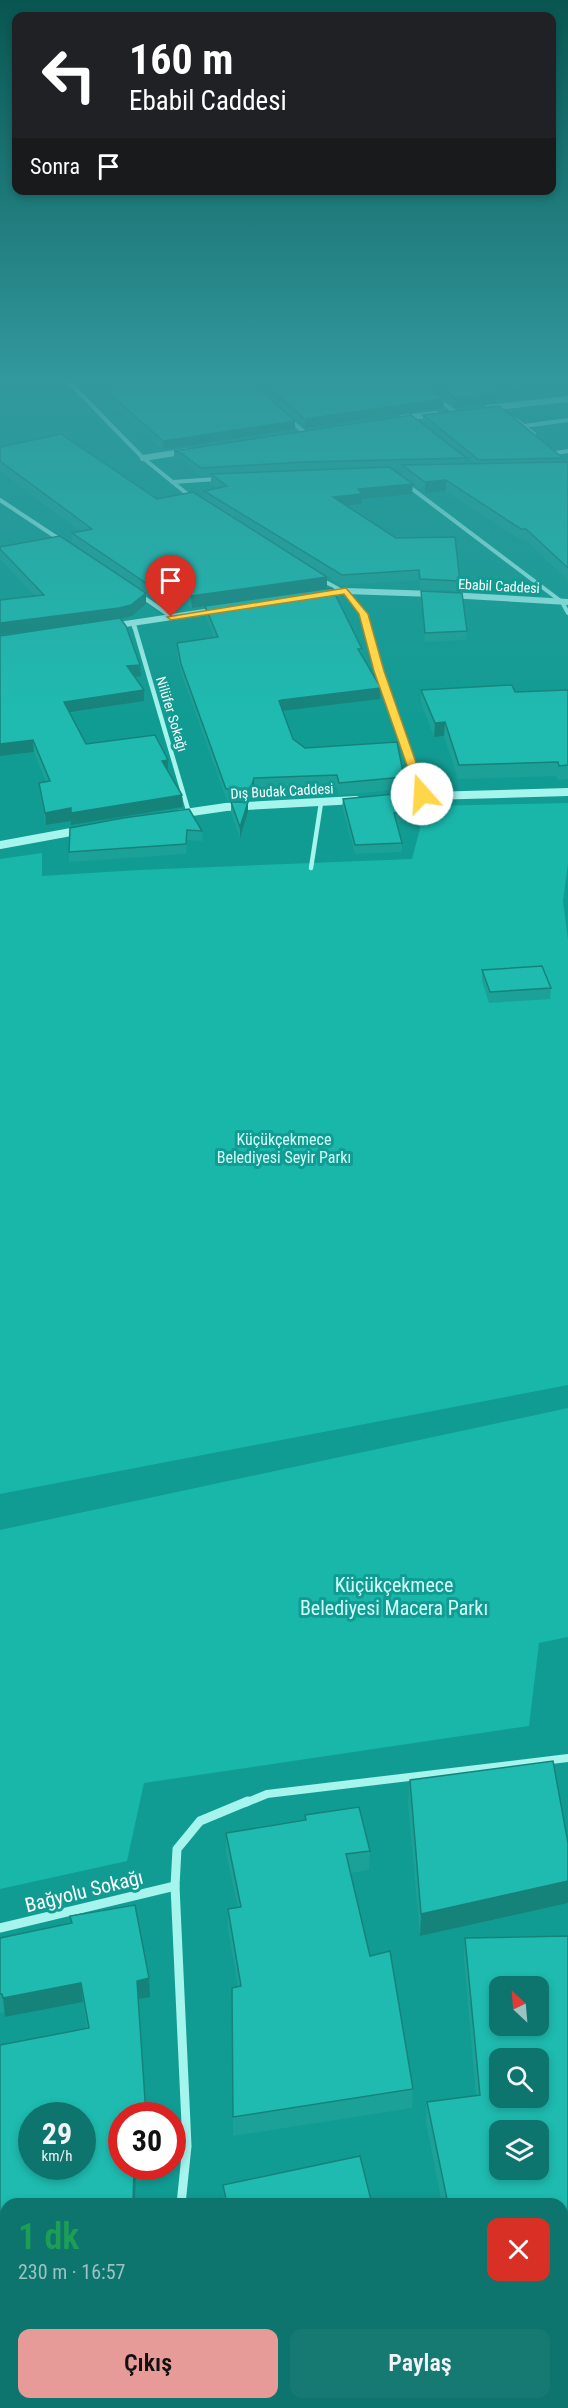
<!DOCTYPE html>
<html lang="tr">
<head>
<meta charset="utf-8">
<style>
	body { margin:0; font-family:"Roboto Condensed",sans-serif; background:#167a73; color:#f1f3f6; height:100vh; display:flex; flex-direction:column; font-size:22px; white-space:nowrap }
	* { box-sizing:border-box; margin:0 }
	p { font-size:20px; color:#9ac3c2 }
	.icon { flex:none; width:33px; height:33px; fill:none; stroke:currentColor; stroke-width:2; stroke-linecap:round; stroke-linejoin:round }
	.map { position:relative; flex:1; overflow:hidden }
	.sheet { position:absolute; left:0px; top:2198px; width:568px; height:212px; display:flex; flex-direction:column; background:#0d756e; border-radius:18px 18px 0 0; box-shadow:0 3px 9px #0003 }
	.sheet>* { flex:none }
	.guide { position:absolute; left:12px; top:12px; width:544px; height:183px; border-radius:12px; box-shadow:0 3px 9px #0003; background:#202124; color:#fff; overflow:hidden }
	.needle { width:39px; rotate:334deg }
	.tools { position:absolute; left:489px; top:1976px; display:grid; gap:12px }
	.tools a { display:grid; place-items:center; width:60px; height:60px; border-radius:12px; background:#0d756e; box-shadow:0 3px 9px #0003; font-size:30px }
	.speed { position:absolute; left:18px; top:2102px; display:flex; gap:12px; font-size:30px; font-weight:700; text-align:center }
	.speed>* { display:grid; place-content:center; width:78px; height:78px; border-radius:50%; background:#0d756e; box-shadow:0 3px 9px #0003; line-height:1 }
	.speed small { font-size:15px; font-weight:400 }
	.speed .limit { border:9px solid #d22; background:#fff; color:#111 }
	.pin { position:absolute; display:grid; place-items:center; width:51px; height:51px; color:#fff; margin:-62px -26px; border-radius:50% 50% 50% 0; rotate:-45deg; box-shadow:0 0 6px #0007 }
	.pin .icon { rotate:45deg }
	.me { position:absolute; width:66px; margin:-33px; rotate:341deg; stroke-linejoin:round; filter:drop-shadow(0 0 4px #0008) }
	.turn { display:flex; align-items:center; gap:21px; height:126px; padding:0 18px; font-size:27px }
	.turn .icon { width:78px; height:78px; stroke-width:2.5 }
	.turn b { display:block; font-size:42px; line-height:51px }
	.then { display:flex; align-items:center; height:57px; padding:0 18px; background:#0003; gap:12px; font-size:22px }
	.round { display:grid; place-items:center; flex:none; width:63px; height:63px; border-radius:12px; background:#167a73 }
	.head { display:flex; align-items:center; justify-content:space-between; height:102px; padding:0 18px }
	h1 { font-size:36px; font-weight:600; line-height:45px; color:#1e9e55 }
	.button { display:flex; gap:12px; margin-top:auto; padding:12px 18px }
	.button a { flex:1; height:69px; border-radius:12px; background:#e69b98; color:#111; font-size:24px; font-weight:600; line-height:69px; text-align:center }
	.button a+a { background:#167a73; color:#f1f3f6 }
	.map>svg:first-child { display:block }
	.green { fill:#19b6aa }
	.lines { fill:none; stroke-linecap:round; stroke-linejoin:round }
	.minor-far3 { stroke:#a6f4ee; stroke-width:4 }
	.minor-far2 { stroke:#a6f4ee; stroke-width:4.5 }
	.minor-far1 { stroke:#a6f4ee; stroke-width:8 }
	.minor { stroke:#a6f4ee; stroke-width:9 }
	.tertiary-far1 { stroke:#a6f4ee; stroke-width:6 }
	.tertiary { stroke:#a6f4ee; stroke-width:8 }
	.wall { fill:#1ba197 }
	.shaded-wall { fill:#16837b }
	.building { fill:#1fbbb0; stroke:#16837b; stroke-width:1.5; fill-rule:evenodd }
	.route { fill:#ffd54a; stroke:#a68a30; stroke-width:1.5 }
	.labels { text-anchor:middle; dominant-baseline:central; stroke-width:6; stroke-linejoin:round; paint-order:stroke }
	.far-street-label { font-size:14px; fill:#fff; stroke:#119c93 }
	.park-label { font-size:16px; fill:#cffefa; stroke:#119c93 }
	.near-park-label { font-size:20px; fill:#cffefa; stroke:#119c93 }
	.near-street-label { font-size:20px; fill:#fff; stroke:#119c93 }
</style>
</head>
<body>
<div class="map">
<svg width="568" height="2408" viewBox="0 0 568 2408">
	<rect width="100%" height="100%" fill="#119c93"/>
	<g class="green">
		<polygon points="568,803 568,863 563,901 568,940 568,1385 0,1494 0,859 42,853 42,876 139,870 412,859 426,806"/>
		<polygon points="568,1408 568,1637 539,1643 529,1726 144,1783 127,1861 0,1889 0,1530"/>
	</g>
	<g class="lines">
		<g class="minor-far3">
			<polyline points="67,380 143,458 191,497"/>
			<polyline points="438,399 455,412"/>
			<polyline points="290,420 305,433"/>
			<polyline points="516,420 534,434"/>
			<polyline points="524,426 568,420"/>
			<polyline points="556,453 568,451"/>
			<polyline points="173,482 217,479"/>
			<polyline points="407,485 562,602 568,613"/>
			<polyline points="0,500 62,541"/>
			<path d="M321 580C344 590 359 601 367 627"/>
			<polyline points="140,595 172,617"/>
			<polyline points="133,623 134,627"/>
		</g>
		<g class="minor-far2">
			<polyline points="134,625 189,813"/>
			<polyline points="366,625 379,671 422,794"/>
			<polyline points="311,868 321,803"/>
		</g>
		<polyline class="minor-far1" points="245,1803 267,1794 568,1758"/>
		<g class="minor">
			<polyline points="0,1928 175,1886"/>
			<polyline points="181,2204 187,2146 175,1886 177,1849 200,1821 248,1801"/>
			<polyline points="163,2408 164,2403"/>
		</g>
		<g class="tertiary-far1">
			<polyline points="488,408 568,399"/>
			<polyline points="402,418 437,414"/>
			<polyline points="143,458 188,451"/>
			<polyline points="320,595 346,591 433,594"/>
			<polyline points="449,595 568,602"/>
			<polyline points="112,626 218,610"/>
		</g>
		<g class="tertiary">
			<polyline points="112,626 118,625"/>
			<polyline points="393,797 568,792"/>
			<polyline points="178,814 226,807 356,800"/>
			<polyline points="0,845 82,830"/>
		</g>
	</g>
	<g class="wall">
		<polygon points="84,380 249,380 295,429 163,450"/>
		<polygon points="250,380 568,380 568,391 495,400 495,402 455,407 422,383 444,399 443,408 305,428"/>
		<polygon points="423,415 563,458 563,462 568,462 568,580 525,540 520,540 446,491 425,493 402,476 402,468 391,468 412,494 362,499 362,504 346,506 460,581 460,591 420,589 419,580 341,585 320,572 327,588 362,649 362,656 381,688 380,699 283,711 293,739 305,748 404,777 404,789 339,795 337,787 254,790 251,800 227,801 182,675 177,654 177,643 214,637 206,617 205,606 192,608 164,589 153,599 146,594 146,604 132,616 120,619 140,665 141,676 135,677 144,690 144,701 70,713 86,744 168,760 168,771 182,795 183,807 71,825 71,821 46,825 40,795 39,783 46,782 34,752 0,756 0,636 78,624 0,635 0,600 35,596 0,559 0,547 72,544 72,533 80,531 0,471 0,447 157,499 204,498 204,491 217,488 211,484 211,476 201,476 182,460 174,459 174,451 466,458 466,464 476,464 423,421"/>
		<polygon points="421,591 467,631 466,640 425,642 421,600"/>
		<polygon points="421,690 515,692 568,690 568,779 558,780 556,776 458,779 444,736 434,737 421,703"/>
		<polygon points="343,799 408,813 408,821 396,822 402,843 402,852 355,854 342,807"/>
		<polygon points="231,802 248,802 248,812 240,838 231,813"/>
		<polygon points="70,828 202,831 203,841 187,840 186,854 69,862 69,852"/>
		<polygon points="482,970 551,988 550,999 489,1003 482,981"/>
		<polygon points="410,1780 568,1843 568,1903 420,1936 408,1802"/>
		<polygon points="305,1815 370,1851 369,1870 350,1873 370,1956 413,2089 412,2108 233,2136 232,1988 238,1986 228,1929 228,1909 238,1908 226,1853 226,1833 305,1820"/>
		<polygon points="568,1936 568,2408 438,2408 436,2403 562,2403 562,2204 442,2204 426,2122 427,2102 476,2096 464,1959 465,1938"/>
		<polygon points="0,1938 150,1997 139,1999 87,2029 83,2002 5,2017 5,2012 0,2013"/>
		<polygon points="223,2185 372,2204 224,2204"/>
	</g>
	<g class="shaded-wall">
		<polygon points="568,382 568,391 495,400 495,402 455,407 455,398 493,392"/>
		<polygon points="444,399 443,408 305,428 305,419"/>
		<polygon points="295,421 295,429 163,450 163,441"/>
		<polygon points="446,480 446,491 425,493 425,482"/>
		<polygon points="413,484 412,494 362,499 362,504 333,507 333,497 358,489"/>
		<polygon points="164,577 164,589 153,599 152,587"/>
		<polygon points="327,577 327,589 192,608 191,596"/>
		<polygon points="146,593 146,604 132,616 119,619 0,635 0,623"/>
		<polygon points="140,665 141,676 128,678 127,666"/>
		<polygon points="381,688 380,699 282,711 279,701 282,700"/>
		<polygon points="144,690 144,701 65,713 64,702"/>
		<polygon points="445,722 444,736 434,737 435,723"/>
		<polygon points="33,740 34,752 0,756 0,744"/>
		<polygon points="168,760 168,772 162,761"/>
		<polygon points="254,778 254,790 251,800 251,788"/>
		<polygon points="182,795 183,807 71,825 71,821 46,825 45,813 71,808"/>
		<polygon points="248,802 248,812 240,838 240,827"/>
		<polygon points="568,1881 568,1903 420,1936 421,1914"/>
		<polygon points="149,1978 150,1997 139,1999 137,1981"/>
		<polygon points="81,1983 83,2002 5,2017 3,1998"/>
		<polygon points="134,2166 136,2166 135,2204 133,2204"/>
		<polygon points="568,2402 568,2408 551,2408"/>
	</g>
	<g class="building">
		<polygon points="94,380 249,380 295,421 163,441"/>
		<polygon points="260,380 419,380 444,399 305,419"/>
		<polygon points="431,380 568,380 568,382 493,392 495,393 455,398"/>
		<polygon points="499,406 563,458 479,460 423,415"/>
		<polygon points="411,415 466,458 304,462 201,468 181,453 174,451"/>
		<polygon points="61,434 157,499 193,492 327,577 191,596 164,577 152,587 72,533 92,529 0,461 0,447"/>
		<polygon points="568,462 568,568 526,529 521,529 446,480 425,482 402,465"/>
		<polygon points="389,467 413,484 358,489 362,494 333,497 396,538 455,537 460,581 420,579 419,570 342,575 204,491 227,486 211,474"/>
		<polygon points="60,536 146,593 131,605 119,608 0,623 0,600 44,595 0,549 0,547"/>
		<polygon points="332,588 362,649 358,649 381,688 282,700 279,701 293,739 305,748 397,742 404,777 339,783 337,775 254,778 251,788 226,789 181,664 177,643 218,637 205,606"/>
		<polygon points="421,591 462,593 467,631 425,633"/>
		<polygon points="120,618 126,626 140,665 127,666 144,690 64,702 86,744 155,735 168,760 162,761 182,795 71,813 71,808 45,813 39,783 50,781 33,740 0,744 0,636"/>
		<polygon points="512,685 515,692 568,690 568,765 559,766 558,762 459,765 445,722 435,723 421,690"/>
		<polygon points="405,793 408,813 394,813 402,843 355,845 343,799"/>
		<polygon points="231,802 248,802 240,827"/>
		<polygon points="189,809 202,831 187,830 186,844 69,852 70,828 123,818"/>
		<polygon points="542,966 551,988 490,992 482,970"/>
		<polygon points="553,1761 568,1843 568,1881 421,1914 410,1780"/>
		<polygon points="359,1807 370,1851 346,1854 370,1956 390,1951 413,2089 233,2117 232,1988 241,1986 228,1909 241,1907 226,1833 306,1820 305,1815"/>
		<path d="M135 1905 149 1978 137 1981 146 2115H122V2166H134L133 2204H6V2403H123V2408H0V2045L89 2028 81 1983 3 1998 2 1994H0V1938L72 1923 70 1916ZM32 2115H82V2166H32Z"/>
		<path d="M568 1936V2247H562V2204H448L427 2102 480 2095 465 1938ZM500 1986H538V2025H500ZM500 2058H538V2097H500ZM500 2130H538V2169H500Z"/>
		<polygon points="360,2156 372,2204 227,2204 223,2185"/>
		<polygon points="568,2265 568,2402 551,2408 446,2408 444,2403 562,2403 562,2267"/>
	</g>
	<linearGradient id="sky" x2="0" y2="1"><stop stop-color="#095651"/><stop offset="0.53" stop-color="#32999e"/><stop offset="1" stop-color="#32999e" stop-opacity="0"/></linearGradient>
	<rect width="568" height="718" fill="url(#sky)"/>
	<polygon class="route" points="346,588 368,614 384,671 427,794 426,796 417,794 374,671 359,614 344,594 171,620 167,617"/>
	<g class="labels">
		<g class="far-street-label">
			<text transform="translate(499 586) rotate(3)">Ebabil Caddesi</text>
			<text transform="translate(172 714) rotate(73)">Nilüfer Sokağı</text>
			<text transform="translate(282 791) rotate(-3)">Dış Budak Caddesi</text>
		</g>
		<g class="park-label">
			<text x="284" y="1139">Küçükçekmece<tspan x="284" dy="18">Belediyesi Seyir Parkı</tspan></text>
		</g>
		<g class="near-park-label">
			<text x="394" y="1585">Küçükçekmece<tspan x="394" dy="23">Belediyesi Macera Parkı</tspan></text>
		</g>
		<g class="near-street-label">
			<text transform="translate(84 1891) rotate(-14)">Bağyolu Sokağı</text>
		</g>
	</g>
</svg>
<div class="tools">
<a><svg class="needle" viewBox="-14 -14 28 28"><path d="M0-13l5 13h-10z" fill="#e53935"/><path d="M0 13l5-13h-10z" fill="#9ac3c2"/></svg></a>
<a><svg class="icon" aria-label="search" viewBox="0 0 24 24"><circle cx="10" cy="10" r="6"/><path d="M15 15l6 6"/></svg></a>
<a><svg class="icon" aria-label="layers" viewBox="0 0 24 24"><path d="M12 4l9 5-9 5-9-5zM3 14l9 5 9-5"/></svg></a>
</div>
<div class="speed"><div>29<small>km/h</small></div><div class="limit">30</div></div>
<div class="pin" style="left:171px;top:617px;background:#d93025"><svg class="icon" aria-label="arrive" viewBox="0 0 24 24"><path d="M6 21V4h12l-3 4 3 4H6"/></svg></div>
<svg class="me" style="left:422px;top:794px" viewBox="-20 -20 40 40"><circle r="19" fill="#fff"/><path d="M0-13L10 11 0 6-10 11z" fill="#ffd54a"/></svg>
<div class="guide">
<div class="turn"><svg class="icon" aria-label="left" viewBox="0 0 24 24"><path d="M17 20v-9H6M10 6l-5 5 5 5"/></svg><div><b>160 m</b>Ebabil Caddesi</div></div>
<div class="then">Sonra<svg class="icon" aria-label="arrive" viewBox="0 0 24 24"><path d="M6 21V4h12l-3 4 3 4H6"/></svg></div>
</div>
<section class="sheet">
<div class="head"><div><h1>1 dk</h1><p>230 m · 16:57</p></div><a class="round" style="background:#d93025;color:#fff"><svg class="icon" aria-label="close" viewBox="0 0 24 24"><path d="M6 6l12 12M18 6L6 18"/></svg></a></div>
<div class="button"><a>Çıkış</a><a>Paylaş</a></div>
</section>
</div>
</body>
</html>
